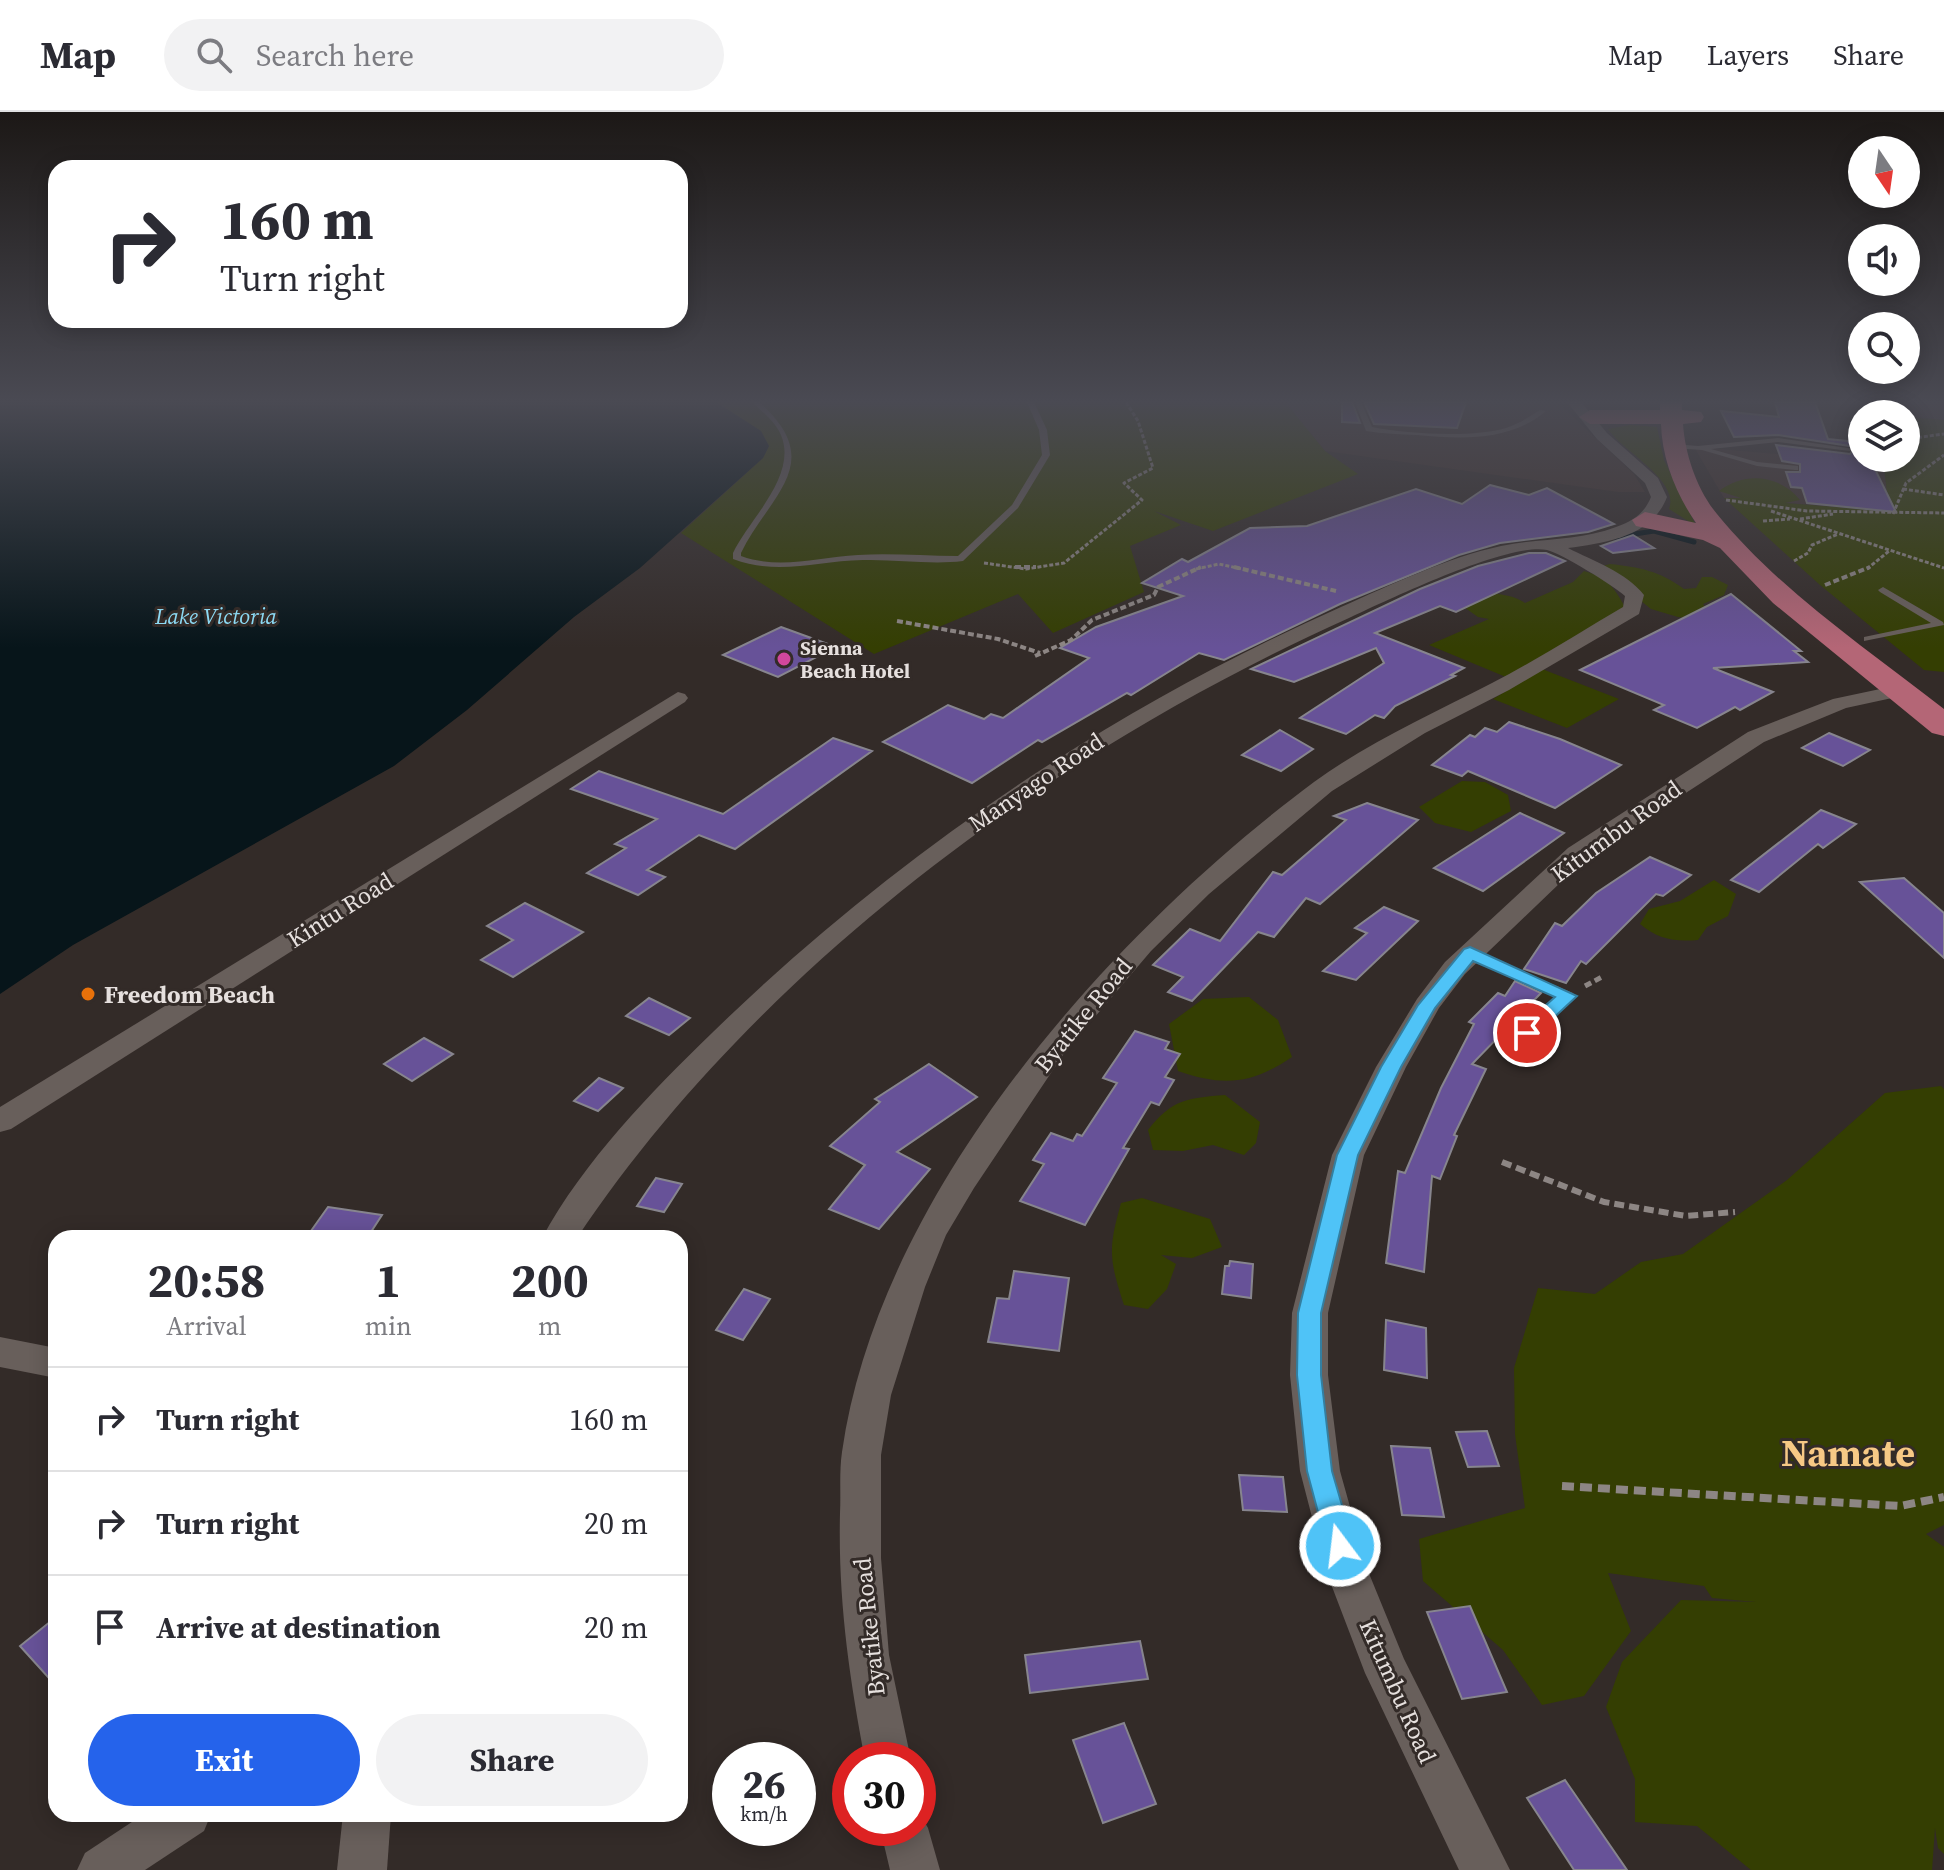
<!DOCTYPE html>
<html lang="en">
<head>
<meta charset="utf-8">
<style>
	body { margin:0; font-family:"Source Serif 4",serif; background:#f2f2f3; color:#2b2b33; height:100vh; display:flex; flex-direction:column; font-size:30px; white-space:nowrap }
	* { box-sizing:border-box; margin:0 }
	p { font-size:26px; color:#7c7c81 }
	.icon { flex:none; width:44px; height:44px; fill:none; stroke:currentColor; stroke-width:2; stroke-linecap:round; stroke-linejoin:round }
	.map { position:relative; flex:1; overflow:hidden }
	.drawer { position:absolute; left:48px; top:1118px; width:640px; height:592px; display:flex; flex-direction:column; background:#fff; border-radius:24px; box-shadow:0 4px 20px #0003 }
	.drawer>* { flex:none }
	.guide { position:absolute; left:48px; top:48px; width:640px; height:168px; border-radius:24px; box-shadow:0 4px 20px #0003; background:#fff; color:#2b2b33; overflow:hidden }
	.needle { width:52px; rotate:167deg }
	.buttons { position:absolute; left:1848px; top:24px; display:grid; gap:16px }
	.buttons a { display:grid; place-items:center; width:72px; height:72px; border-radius:50%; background:#fff; box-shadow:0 4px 20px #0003; font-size:40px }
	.speed { position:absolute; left:712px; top:1630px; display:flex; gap:16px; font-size:40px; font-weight:700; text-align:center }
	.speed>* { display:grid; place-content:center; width:104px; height:104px; border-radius:50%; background:#fff; box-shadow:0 4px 20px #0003; line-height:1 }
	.speed small { font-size:20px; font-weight:400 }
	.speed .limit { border:12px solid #d22; background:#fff; color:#111 }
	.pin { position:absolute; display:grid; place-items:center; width:68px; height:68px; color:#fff; margin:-34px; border:4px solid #fff; border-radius:50%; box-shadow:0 2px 8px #0007 }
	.me { position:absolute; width:88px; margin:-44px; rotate:345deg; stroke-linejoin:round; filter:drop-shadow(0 0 6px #0008) }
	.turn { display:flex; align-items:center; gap:28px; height:168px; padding:0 40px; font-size:36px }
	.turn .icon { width:104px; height:104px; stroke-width:2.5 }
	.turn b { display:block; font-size:56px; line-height:68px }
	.eta { display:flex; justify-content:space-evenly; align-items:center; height:136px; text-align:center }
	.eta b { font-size:48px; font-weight:700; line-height:56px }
	.primary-button { display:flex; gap:16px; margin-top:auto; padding:16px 40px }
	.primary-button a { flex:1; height:92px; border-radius:48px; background:#2563eb; color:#fff; font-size:32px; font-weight:700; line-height:92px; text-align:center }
	.primary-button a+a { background:#f2f2f3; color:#2b2b33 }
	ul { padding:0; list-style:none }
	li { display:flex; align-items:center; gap:24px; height:104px; padding:0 40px; border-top:2px solid #e1e1e2 }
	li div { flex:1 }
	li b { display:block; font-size:30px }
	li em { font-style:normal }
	header { display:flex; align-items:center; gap:48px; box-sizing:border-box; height:112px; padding:0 40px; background:#fff; border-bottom:2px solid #e1e1e2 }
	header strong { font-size:38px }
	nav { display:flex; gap:44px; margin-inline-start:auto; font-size:28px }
	.search { width:560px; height:72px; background:#f2f2f3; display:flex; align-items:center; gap:20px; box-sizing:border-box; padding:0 28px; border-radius:44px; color:#7c7c81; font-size:30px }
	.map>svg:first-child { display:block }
	.built { fill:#40312c }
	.green { fill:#343e02 }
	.water { fill:#07151a }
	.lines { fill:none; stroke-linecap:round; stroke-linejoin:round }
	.stream { stroke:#07151a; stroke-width:5 }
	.building { fill:#675298; stroke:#87858e; stroke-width:2 }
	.path-far4 { stroke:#8d8684; stroke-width:3; stroke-dasharray:4 2; stroke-linecap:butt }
	.path-far3 { stroke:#8d8684; stroke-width:4; stroke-dasharray:6 3; stroke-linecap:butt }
	.path-far2 { stroke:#8d8684; stroke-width:5; stroke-dasharray:7 4; stroke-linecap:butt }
	.path-far1 { stroke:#8d8684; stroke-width:6; stroke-dasharray:10 5; stroke-linecap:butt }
	.path { stroke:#8d8684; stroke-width:8; stroke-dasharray:12 6; stroke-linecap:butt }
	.service { fill:#685f5b; fill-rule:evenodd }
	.minor { fill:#685f5b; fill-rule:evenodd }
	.trunk { fill:#b46676; fill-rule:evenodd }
	.route { fill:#4fc3f7; stroke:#337fa1; stroke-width:2 }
	.hotel-dot { fill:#d1479c; stroke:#332b28; stroke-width:3 }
	.food-dot { fill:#e8710a; stroke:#332b28; stroke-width:3 }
	.labels { text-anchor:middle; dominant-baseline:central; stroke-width:6; stroke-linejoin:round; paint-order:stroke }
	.far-poi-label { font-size:20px; font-weight:bold; fill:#e6e0de; stroke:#332b28; text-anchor:start }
	.far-water-label { font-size:22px; font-style:italic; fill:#8cd9f3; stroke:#332b28 }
	.street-label { font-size:24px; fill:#e6e0de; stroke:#332b28 }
	.poi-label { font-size:24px; font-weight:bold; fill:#e6e0de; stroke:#332b28; text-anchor:start }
	.near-district-label { font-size:38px; font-weight:bold; fill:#f7c985; stroke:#332b28 }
</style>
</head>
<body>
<header>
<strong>Map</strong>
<div class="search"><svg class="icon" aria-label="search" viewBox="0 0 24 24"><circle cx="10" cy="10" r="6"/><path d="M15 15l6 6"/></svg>Search here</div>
<nav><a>Map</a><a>Layers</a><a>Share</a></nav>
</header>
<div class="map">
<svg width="1944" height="1758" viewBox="0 0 1944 1758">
	<rect width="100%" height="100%" fill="#332b28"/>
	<g class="built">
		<polygon points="1285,290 1557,290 1634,362 1645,380 1618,380 1325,339"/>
		<polygon points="1868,290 1944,290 1944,308 1876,302"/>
		<polygon points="1694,335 1883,351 1890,399 1724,386"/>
	</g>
	<g class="green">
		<polygon points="716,290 1285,290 1325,339 1358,362 1213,419 1154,399 1181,413 1130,434 1144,480 1053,521 1018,482 874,542 681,421 763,346 769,334 761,319"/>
		<path d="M1906 305 1944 308V560L1924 558 1820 473 1724 386H1741L1719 379C1746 358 1781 364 1800 388L1785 391 1889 399 1883 346H1906Z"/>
		<path d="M1630 313 1657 315 1664 348 1696 414 1669 397C1680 368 1622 339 1608 317Z"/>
		<path d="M1610 452C1639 455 1660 459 1684 477L1696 476 1702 465H1712L1728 473 1724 483 1703 492 1716 509 1678 505 1651 497 1599 455Z"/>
		<path d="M1584 459C1607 465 1614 475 1625 495L1506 565 1429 533 1489 507 1478 505 1454 488C1471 478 1509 479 1525 491L1573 470Z"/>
		<polygon points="1542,557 1619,587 1567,616 1493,587"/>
		<polygon points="1462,669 1485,670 1508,683 1511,699 1471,720 1435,711 1419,695"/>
		<path d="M1714 768 1736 782 1728 804 1707 815 1698 828C1674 830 1658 827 1640 812L1649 797 1680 789Z"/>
		<path d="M1249 885 1278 908 1292 945C1252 972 1224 975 1178 959L1169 912 1203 887Z"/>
		<polygon points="1941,974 1944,977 1944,1413 1926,1422 1944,1435 1944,1742 1938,1736 1935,1716 1932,1758 1751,1758 1697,1714 1635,1710 1635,1667 1606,1595 1622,1550 1681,1488 1756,1490 1712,1486 1704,1474 1608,1461 1631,1519 1584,1584 1542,1593 1503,1538 1423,1469 1419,1427 1525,1396 1515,1322 1514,1256 1538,1176 1595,1182 1641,1150 1683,1142 1787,1068 1885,981"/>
		<path d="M1225 983 1260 1010 1256 1031 1244 1043 1213 1033 1183 1039 1153 1038 1148 1018C1172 987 1188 986 1225 983Z"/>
		<path d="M1142 1086 1210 1107 1222 1135 1192 1146 1161 1143 1176 1152 1167 1177 1148 1197 1124 1193C1109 1147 1108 1137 1121 1091Z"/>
	</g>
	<polygon class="water" points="0,290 716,290 761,319 769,334 763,346 640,456 574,505 467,598 394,654 73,833 0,882"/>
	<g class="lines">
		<polyline class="stream" points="1615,425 1654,419 1694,430"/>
	</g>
	<g class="building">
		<polygon points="1342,290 1352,290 1360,311 1342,310"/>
		<polygon points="1364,290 1466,290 1457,316 1374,312"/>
		<polygon points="1775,290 1815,290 1828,327 1857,330 1862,346 1870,347 1896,400 1807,391 1802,376 1791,375 1786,360 1800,360 1800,352 1782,349 1776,333 1850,342 1856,335 1778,323 1734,325 1721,299 1779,305"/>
		<polygon points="1490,373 1529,383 1547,376 1614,412 1588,420 1500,431 1459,443 1340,492 1224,548 1199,541 1131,583 1127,581 1042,630 1038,628 972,671 883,630 948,593 984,607 991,602 1003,606 1089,546 1060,536 1096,515 1183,484 1142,471 1182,447 1188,450 1250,416 1307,414 1416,377 1462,392"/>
		<polygon points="1633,423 1654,436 1613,441 1601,434"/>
		<polygon points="1529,441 1546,441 1565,449 1456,500 1440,494 1375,521 1464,556 1451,563 1455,564 1395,594 1384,606 1375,603 1346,622 1300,606 1384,551 1376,536 1294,570 1251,557 1420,477 1478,454"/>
		<polygon points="1731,482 1801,539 1794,539 1808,550 1713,556 1773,580 1740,598 1735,595 1697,616 1654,598 1664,593 1580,558"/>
		<polygon points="781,515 836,535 778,565 723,543"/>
		<polygon points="1509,610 1560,627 1621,653 1555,696 1468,659 1462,664 1432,653 1470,623 1475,625 1485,616 1497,620"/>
		<polygon points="1280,618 1313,637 1281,659 1242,643"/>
		<polygon points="1829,621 1870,638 1843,654 1802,636"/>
		<polygon points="833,626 872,639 735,737 699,723 647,758 665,765 638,783 587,761 626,736 615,732 657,707 571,677 599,659 723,702"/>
		<polygon points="1367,691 1418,708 1320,792 1306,786 1274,825 1258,820 1192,889 1168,880 1183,865 1153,853 1190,817 1220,829 1273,760 1282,763 1346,708 1334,704"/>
		<polygon points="1821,698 1856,712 1823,736 1818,732 1759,780 1731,768"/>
		<polygon points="1520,701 1564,721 1483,779 1434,756"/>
		<polygon points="1650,745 1691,763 1663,784 1656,782 1586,852 1581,849 1566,871 1524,857 1555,811 1562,814 1596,781"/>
		<polygon points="1904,766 1944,801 1944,846 1860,770"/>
		<polygon points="525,791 583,820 513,865 481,848 513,828 487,814"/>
		<polygon points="1384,795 1418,809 1356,868 1323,859 1367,821 1355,816"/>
		<polygon points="1515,869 1541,881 1472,952 1486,957 1454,1023 1457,1024 1440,1067 1432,1064 1424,1160 1386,1151 1398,1059 1405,1061 1441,976 1474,912 1469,910 1498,881 1505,884"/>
		<polygon points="649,886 690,906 669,923 626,904"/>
		<polygon points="1135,919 1169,930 1165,937 1180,942 1165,965 1174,968 1159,993 1151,990 1123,1036 1129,1037 1085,1113 1020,1089 1044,1052 1033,1048 1051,1021 1073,1029 1077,1022 1082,1024 1117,971 1103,966"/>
		<polygon points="424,926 453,942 412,969 384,952"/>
		<polygon points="929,952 977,985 897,1040 930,1057 879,1117 829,1097 865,1053 830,1034 880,990 875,987"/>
		<polygon points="599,966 623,976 598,999 574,989"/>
		<polygon points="656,1066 682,1072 664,1100 637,1094"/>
		<polygon points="328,1095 382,1103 367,1126 306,1126"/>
		<polygon points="1230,1149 1253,1152 1251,1186 1222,1182 1225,1154 1229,1154"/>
		<polygon points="1014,1159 1069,1166 1059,1239 988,1230 997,1186 1009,1187"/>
		<polygon points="744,1177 770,1187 743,1228 716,1218"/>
		<polygon points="1386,1208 1426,1216 1427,1266 1384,1258"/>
		<polygon points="1487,1319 1499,1354 1468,1355 1456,1320"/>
		<polygon points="1391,1334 1430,1336 1444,1405 1402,1403"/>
		<polygon points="1239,1363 1283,1365 1287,1400 1243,1398"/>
		<polygon points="1470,1494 1507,1580 1462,1587 1427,1500"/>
		<polygon points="56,1505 56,1574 20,1534"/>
		<polygon points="1140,1529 1148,1567 1030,1581 1025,1543"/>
		<polygon points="1124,1611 1156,1692 1103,1711 1073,1628"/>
		<polygon points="1565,1668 1627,1758 1574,1758 1527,1686"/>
	</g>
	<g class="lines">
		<g class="path-far4">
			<polyline points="1906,327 1944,322"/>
			<polyline points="1903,377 1944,383"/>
			<polyline points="1726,388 1807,399 1944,401"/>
			<polyline points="1771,399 1944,456"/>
			<polyline points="1893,402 1906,371 1944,343"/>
			<polyline points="1800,407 1833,402"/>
			<polyline points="1763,409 1790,407"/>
			<polyline points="1794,449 1808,441 1812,433 1838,422"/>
			<polyline points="984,451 1026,457 1064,451 1142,388 1124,371 1153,356 1138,309 1126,290"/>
			<polyline points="1196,457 1219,452 1242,457"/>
			<polyline points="1867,457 1889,439"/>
		</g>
		<g class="path-far3">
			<polyline points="1015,455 1036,455"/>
			<polyline points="1234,455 1336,479"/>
			<polyline points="1825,473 1870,455"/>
			<polyline points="897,509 998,527 1040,541"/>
			<polyline points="1035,544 1071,528 1092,508 1154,483 1158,475 1201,455"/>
		</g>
		<polyline class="path-far2" points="1585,874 1602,865"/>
		<polyline class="path-far1" points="1502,1050 1604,1090 1686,1104 1735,1100"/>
		<polyline class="path" points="1562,1374 1900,1394 1944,1385"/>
		<g class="service">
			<path d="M752 290H759C828 351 770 382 741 441V444C780 458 818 445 858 443 891 441 924 444 958 444L1012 393 1042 343 1039 318 1027 290H1034L1047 318 1050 343 1018 396 963 449C930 453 896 447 863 448 816 449 779 464 733 447V441C749 407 798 364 781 323 775 309 762 300 752 290Z"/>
			<path d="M1355 290H1361L1372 315C1407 322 1473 326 1506 316 1519 312 1529 305 1540 298L1546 299C1510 330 1461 327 1417 323 1400 322 1383 322 1366 319Z"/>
			<polygon points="1778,326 1854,337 1850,339 1778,330 1711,337 1757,350 1798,354 1798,358 1795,358 1757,354 1702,338 1673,336 1669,334 1673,332 1698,334"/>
			<polygon points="1883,475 1943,510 1944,513 1864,529 1864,525 1931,511 1880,480 1878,478"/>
			<polygon points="1470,837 1573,881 1575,884 1532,924 1522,924 1520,921 1522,918 1558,885 1465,844 1463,841"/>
		</g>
		<g class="minor">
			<path d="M1567 290H1581L1607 321 1658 366 1667 385C1652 425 1605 431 1568 436 1593 449 1626 460 1644 483L1639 502 1509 578 1425 621 1332 679 1209 782 1151 839 1065 940 974 1076 946 1123 925 1175 891 1283 881 1343V1446L889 1543 911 1648H865C849 1563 838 1488 840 1401 841 1381 839 1360 842 1340 879 1080 1110 822 1314 670 1369 630 1432 602 1492 571 1537 548 1580 520 1623 495L1625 484C1614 474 1561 441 1547 438 1508 430 1388 488 1349 506 1056 637 757 856 577 1126H542C584 1049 650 981 713 920 896 742 1107 599 1341 495 1393 472 1446 446 1501 434 1539 426 1580 429 1616 415 1633 409 1644 402 1651 385L1645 371 1597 327Z"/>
			<polygon points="1899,573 1906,575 1909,579 1906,583 1846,596 1764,630 1586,746 1465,862 1439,896 1406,955 1364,1043 1328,1201 1328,1263 1340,1359 1368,1459 1404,1547 1510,1758 1459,1758 1365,1561 1326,1459 1300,1359 1290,1263 1292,1201 1332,1043 1376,955 1417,887 1445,850 1568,736 1748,620 1833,587"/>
			<polygon points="678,580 685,582 688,586 685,590 11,1017 0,1020 0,995"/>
			<polygon points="0,1225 56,1236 56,1266 0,1255"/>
			<polygon points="918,1698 928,1716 940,1758 890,1758 880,1716 918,1716"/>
			<polygon points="144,1702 211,1702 204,1719 145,1758 77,1758 85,1741"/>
			<polygon points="343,1702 391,1702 387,1758 337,1758"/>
		</g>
		<path class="trunk" d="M1660 290H1682V298L1701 300 1704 305 1701 310 1683 312C1685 342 1697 378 1717 402 1780 479 1866 536 1944 597V624L1932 621 1773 491 1720 436 1703 428 1636 414 1632 408 1645 400 1696 411C1676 382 1662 347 1661 312H1590L1579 305 1590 298H1660Z"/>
	</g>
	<linearGradient id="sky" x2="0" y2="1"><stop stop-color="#1c1816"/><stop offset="0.54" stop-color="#4a4a53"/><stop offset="1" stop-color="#4a4a53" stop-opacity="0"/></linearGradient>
	<rect width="1944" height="536" fill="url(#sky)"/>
	<polygon class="route" points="1470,835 1577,884 1533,925 1520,925 1520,916 1555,885 1473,849 1435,896 1401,955 1358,1043 1321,1201 1321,1263 1332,1359 1354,1434 1350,1443 1340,1447 1331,1443 1327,1434 1307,1359 1297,1263 1298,1201 1337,1043 1381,955 1418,893 1464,837"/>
	<circle class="hotel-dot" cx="784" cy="547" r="8"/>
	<circle class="food-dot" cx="88" cy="882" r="8"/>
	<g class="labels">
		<g class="far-poi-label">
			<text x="800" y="536">Sienna<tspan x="800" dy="23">Beach Hotel</tspan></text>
		</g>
		<g class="far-water-label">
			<text x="216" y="504">Lake Victoria</text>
		</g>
		<g class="street-label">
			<text transform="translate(1036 670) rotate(-34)">Manyago Road</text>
			<text transform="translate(1616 719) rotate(-36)">Kitumbu Road</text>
			<text transform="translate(340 798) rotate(-32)">Kintu Road</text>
			<text transform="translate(1083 903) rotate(-51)">Byatike Road</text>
			<text transform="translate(869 1515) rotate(-96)">Byatike Road</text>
			<text transform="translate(1398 1579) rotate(66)">Kitumbu Road</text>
		</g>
		<g class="poi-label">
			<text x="104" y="882">Freedom Beach</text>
		</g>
		<g class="near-district-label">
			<text x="1848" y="1341">Namate</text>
		</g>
	</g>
</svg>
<div class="buttons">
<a><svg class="needle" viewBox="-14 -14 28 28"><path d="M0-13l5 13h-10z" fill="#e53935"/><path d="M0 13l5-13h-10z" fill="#7c7c81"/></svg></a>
<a><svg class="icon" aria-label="sound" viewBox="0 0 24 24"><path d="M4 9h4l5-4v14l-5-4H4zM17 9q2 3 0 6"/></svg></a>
<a><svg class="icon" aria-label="search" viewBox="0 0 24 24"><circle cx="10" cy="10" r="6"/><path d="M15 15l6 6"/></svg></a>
<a><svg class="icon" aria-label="layers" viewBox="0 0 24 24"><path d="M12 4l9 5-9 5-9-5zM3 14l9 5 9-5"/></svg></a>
</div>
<div class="speed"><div>26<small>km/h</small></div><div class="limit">30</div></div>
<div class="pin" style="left:1527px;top:921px;background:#d93025"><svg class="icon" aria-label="arrive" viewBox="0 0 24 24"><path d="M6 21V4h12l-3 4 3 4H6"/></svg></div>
<svg class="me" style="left:1340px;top:1434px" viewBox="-20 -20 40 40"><circle r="17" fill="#4fc3f7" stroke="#fff" stroke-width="3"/><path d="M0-11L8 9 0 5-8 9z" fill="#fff"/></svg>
<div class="guide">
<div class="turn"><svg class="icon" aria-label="right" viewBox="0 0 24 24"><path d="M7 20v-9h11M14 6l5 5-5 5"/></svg><div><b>160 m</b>Turn right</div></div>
</div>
<section class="drawer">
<div class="eta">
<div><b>20:58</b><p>Arrival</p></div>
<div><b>1</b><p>min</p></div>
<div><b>200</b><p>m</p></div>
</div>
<ul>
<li><svg class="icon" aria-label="right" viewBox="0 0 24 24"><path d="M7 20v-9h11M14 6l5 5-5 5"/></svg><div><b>Turn right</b></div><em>160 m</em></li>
<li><svg class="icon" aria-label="right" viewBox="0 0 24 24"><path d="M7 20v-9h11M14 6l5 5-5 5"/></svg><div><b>Turn right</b></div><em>20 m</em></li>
<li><svg class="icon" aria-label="arrive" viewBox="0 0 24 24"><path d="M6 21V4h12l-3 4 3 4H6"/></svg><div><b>Arrive at destination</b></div><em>20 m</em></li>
</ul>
<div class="primary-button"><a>Exit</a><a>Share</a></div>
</section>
</div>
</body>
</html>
